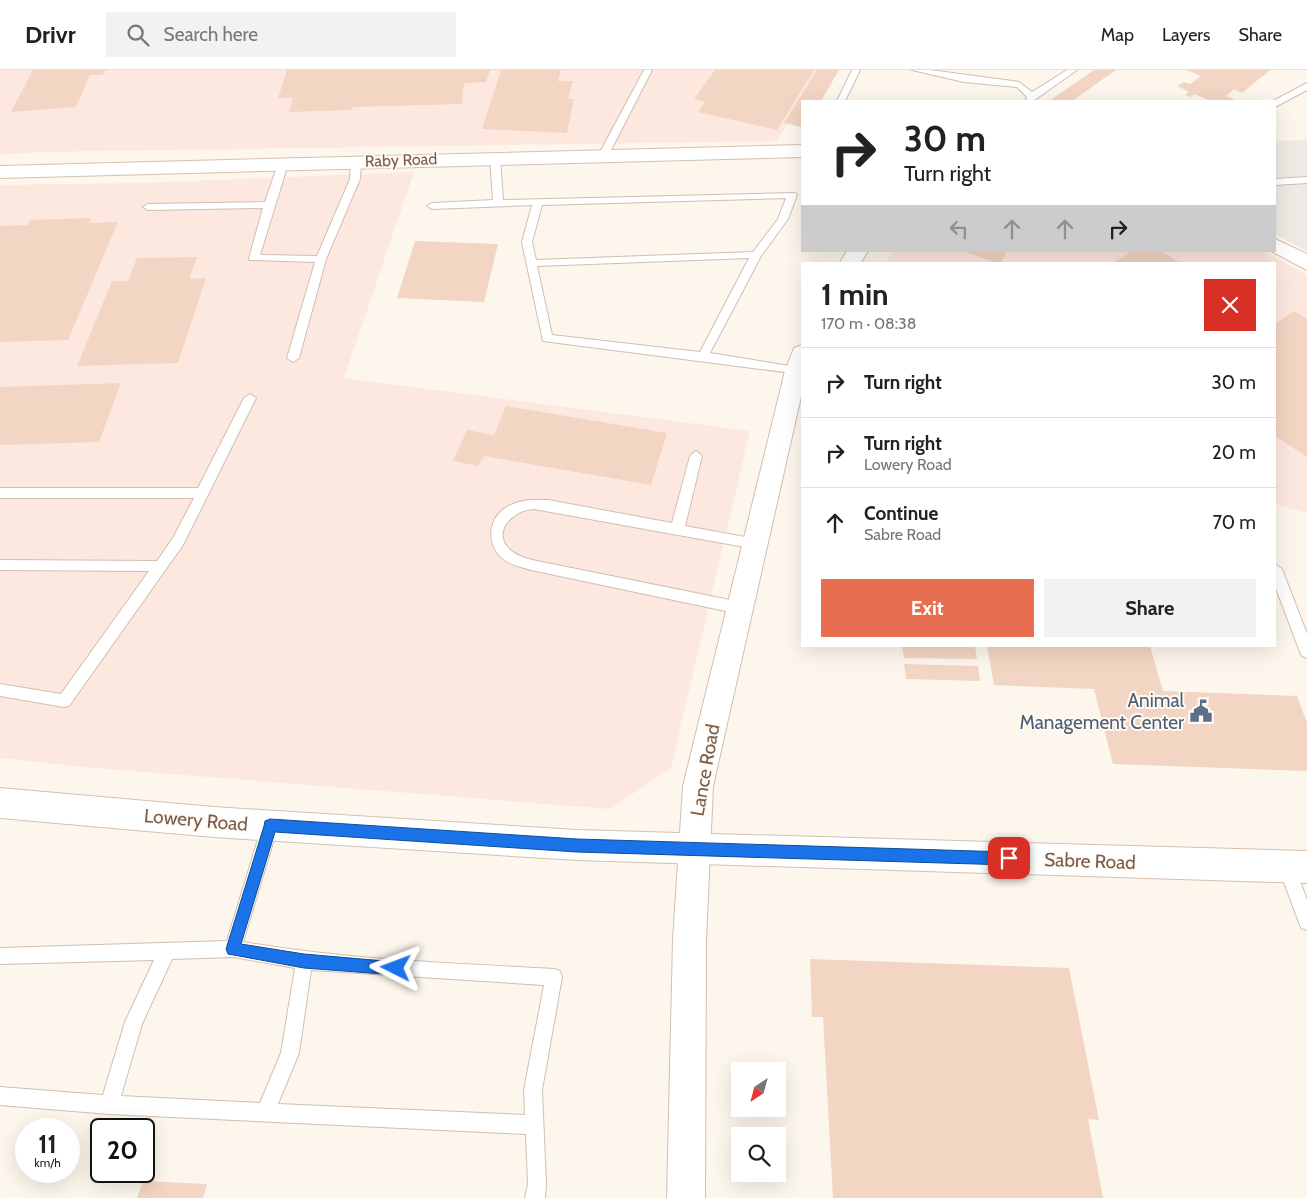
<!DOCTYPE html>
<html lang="en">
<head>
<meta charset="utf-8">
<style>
	body { margin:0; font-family:Cabin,sans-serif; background:#f2f2f2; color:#222; height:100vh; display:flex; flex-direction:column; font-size:19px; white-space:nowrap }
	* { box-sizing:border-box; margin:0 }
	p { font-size:16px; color:#767676 }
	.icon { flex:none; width:28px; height:28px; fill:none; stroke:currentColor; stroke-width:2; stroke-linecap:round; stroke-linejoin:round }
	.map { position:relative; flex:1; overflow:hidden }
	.drawer { position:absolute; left:801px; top:192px; width:475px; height:385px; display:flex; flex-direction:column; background:#fff; border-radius:0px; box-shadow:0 5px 20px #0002 }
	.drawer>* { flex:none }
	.guide { position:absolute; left:801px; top:30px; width:475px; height:152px; border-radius:0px; box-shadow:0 5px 20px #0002; background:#fff; color:#222; overflow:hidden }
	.needle { width:32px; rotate:216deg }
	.buttons { position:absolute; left:731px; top:992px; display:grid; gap:10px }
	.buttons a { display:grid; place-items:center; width:55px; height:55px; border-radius:0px; background:#fff; box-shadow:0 5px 20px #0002; font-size:25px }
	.speed { position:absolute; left:15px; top:1048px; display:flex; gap:10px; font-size:25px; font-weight:700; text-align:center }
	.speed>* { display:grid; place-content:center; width:65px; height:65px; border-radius:50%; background:#fff; box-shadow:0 5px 20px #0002; line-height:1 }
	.speed small { font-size:12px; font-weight:400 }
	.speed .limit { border:2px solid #111; border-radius:8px; background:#fff; color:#111 }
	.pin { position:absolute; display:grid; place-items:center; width:42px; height:42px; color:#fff; margin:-21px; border-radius:10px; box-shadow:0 2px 8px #0006 }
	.me { position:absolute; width:55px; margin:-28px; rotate:273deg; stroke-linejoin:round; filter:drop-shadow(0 0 4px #0008) }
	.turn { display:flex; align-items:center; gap:18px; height:105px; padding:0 20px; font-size:22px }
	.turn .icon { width:65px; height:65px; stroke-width:2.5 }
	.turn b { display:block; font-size:35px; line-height:42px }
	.lanes { display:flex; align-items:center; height:48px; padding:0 20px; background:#0003; justify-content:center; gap:25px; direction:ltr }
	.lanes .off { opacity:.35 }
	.round { display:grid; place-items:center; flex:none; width:52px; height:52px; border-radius:0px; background:#f2f2f2 }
	.head { display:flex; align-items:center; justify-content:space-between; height:85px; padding:0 20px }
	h1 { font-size:30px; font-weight:700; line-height:38px }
	.action { display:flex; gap:10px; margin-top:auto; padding:10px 20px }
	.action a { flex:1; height:58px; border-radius:0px; background:#e76f51; color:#fff; font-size:20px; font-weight:700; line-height:58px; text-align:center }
	.action a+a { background:#f2f2f2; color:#222 }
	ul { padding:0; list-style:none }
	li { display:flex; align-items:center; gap:15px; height:70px; padding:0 20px; border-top:1px solid #e0e0e0 }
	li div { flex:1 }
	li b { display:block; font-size:19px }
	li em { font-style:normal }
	header { display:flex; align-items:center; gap:30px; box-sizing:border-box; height:70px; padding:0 25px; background:#fff; border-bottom:1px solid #e0e0e0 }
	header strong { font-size:24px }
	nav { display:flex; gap:28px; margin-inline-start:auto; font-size:18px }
	.search { width:350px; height:45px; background:#f2f2f2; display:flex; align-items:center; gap:12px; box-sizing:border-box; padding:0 18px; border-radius:0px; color:#767676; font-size:19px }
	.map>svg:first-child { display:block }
	.commercial { fill:#fde8e0 }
	.industrial { fill:#efe9e4 }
	.building { fill:#f3d5c3 }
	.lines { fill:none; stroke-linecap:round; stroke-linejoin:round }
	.lane-casing { stroke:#d1beb0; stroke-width:2 }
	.street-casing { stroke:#d1beb0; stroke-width:2 }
	.secondary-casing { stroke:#d6c0b0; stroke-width:2 }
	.lane { fill:#fff; fill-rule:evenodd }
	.street { fill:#fff; fill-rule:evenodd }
	.secondary { fill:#fff; fill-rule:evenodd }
	.route { fill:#1a73e8; stroke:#114b97 }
	.labels { text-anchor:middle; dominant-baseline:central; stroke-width:4; stroke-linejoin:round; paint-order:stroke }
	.far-street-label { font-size:16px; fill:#7a5c4d; stroke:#fffaf3 }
	.service-label { font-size:19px; fill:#4e5e75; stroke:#fffaf3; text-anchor:end }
	.street-label { font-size:19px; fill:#7a5c4d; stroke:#fffaf3 }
</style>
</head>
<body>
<header>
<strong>Drivr</strong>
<div class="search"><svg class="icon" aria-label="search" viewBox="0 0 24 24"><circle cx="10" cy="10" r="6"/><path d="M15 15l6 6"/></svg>Search here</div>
<nav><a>Map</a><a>Layers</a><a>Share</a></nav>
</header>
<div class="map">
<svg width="1307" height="1128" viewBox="0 0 1307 1128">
	<rect width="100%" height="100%" fill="#fdf6ec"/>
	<g class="commercial">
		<polygon points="0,0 819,0 777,71 37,82 0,85"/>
		<polygon points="414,102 344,308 750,361 671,698 610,739 82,697 0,688 0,115 144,113"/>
		<polygon points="893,181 1264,181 1307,205 1307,443 1275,434 1275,194 885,194"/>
	</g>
	<polygon class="industrial" points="1307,70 1307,181 1275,164 1275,71"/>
	<g class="building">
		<polygon points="33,0 106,0 102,5 90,5 76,37 11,42"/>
		<polygon points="287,0 490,0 486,12 464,13 462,34 352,37 351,40 289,42 293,28 278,28"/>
		<polygon points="501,0 561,0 558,11 573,11 568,29 574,29 567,63 482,59"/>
		<polygon points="715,0 814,0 777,60 698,42 705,32 694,29"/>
		<polygon points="817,0 839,0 821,31 802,31 802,57 784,53"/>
		<polygon points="1094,0 1116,0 1072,31 1049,31"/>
		<polygon points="1187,0 1270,0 1242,23 1234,19 1226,26 1234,29 1231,31 1211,31 1194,24 1191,27 1185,25 1189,22 1178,16 1184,12 1190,14 1201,6"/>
		<polygon points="91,148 89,153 118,152 68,270 0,272 0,156 27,155 30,150"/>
		<polygon points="415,171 498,174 484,232 397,228"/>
		<polygon points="964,181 1007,181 1000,194 992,194 993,192"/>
		<polygon points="1132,181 1161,181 1182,194 1111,194"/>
		<polygon points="197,187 189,209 206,208 178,293 77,296 112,211 128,211 137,188"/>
		<polygon points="1294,241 1307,249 1307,387 1275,366 1275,254"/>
		<polygon points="121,313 99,372 0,375 0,317"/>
		<polygon points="506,336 667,363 651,415 484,386 478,396 453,391 467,360 494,365"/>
		<polygon points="902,576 975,576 977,589 904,588"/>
		<polygon points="987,576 1150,576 1163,621 1297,626 1307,653 1307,701 1113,694 1094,619 994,615"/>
		<polygon points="904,594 978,596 980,611 906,609"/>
		<polygon points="810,889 1069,898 1099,1050 1088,1049 1103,1128 833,1128 823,947 812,947"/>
		<polygon points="143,1111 207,1114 203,1128 137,1128"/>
	</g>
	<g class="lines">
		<defs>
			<g id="lane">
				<polygon points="644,0 652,0 608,86 600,88 598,86"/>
				<polygon points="852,0 860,0 845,31 837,31"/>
				<polygon points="912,0 930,0 1019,12 1032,22 1067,0 1077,0 1033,31 1025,31 1027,27 1017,17 964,12"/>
				<polygon points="1307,13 1307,20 1275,37 1273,31"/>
				<path d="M495 84 500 87 503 130 795 123 797 125 788 149 761 186 710 283 796 297 802 301 800 304 543 271 522 172 532 135 432 139 427 136 432 133 493 130 490 87ZM786 128 778 149 753 182 536 190 532 172 542 135ZM749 188 700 282 552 265 537 196Z"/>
				<polygon points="356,89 361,92 360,109 326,189 299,288 293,292 287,288 315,192 250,190 249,188 263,138 148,140 143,137 148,134 265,132 278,94 286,92 288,94 260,185 317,186 350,109 351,92"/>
				<polygon points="1307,107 1307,113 1275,115 1275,109"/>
				<polygon points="250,324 256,328 183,475 69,636 64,637 0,626 0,614 61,624 149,501 0,500 0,490 157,491 173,468 194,428 0,428 0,418 198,418 244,328"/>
				<path d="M696 381 702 386 685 456 756 469 762 474 761 478 756 479 534 439C511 440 489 465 513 482 518 486 526 488 532 490L740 532 745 534 747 538 745 542 740 544 531 500C522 497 509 495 502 488 484 471 489 443 513 434 525 429 536 430 548 430L672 453 690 386Z"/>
				<polygon points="1275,494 1282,499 1307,564 1307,588 1302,586 1300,582 1275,516"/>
				<path d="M270 749 275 751 278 756 243 872C346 890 450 893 554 899L560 901 562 907 542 1020 546 1114 545 1128H525L528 1114 526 1064 109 1044 0 1035V1017L103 1025 125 952 154 890 0 894V878L227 871 262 756 265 751ZM233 887 295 898 281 983 260 1033 121 1026 142 954 172 889ZM311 900 544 915 524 1020 525 1045 278 1034 299 983Z"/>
				<polygon points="1286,788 1292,790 1307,830 1307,860 1301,858 1278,796 1280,790"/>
			</g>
			<g id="street">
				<polygon points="847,181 868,181 860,194 839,194"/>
				<polygon points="802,275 802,322 713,716 706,870 705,1128 667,1128 673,870 683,716 785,301 794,278"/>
			</g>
			<g id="secondary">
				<polygon points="802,75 802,87 0,108 0,96"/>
				<polygon points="1275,169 1307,184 1307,200 1271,181 1275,181"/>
				<polygon points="0,718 214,737 577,760 1307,781 1307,813 577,790 214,767 0,748"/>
			</g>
		</defs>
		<use href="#lane" class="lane-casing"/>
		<use href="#street" class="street-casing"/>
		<use href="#secondary" class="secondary-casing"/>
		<use href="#lane" class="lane"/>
		<use href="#street" class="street"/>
		<use href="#secondary" class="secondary"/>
	</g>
	<polygon class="route" points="270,749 577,769 1009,782 1013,784 1015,788 1013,793 1009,795 577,782 275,762 241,874 304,884 396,892 401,894 403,898 401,903 396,905 304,898 228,884 226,879 264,756 265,751"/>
	<defs>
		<symbol id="civic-bare" viewBox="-9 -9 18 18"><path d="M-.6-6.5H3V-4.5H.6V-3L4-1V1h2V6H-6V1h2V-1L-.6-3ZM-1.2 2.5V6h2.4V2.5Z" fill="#5c6f8a" stroke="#fffaf3" stroke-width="2.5" paint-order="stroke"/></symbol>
	</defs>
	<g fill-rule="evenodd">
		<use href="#civic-bare" x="1185" y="625" width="32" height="32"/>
	</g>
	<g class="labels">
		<g class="far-street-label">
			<text transform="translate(401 90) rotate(-2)">Raby Road</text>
		</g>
		<g class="service-label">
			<text x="1184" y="630">Animal<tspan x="1184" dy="22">Management Center</tspan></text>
		</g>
		<g class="street-label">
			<text transform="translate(705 700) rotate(-80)">Lance Road</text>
			<text transform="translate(196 750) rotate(5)">Lowery Road</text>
			<text transform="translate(1090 791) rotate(2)">Sabre Road</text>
		</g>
	</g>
</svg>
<div class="buttons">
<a><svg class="needle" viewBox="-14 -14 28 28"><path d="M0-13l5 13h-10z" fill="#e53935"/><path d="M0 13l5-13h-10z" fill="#767676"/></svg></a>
<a><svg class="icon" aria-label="search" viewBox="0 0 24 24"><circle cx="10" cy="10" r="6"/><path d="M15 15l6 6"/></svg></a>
</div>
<div class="speed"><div>11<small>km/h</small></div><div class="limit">20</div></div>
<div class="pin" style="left:1009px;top:788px;background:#d93025"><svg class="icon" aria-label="arrive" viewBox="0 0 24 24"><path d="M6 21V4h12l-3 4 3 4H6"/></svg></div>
<svg class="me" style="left:396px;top:898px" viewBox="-20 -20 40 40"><path d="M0-17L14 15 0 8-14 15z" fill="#1a73e8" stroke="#fff" stroke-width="4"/></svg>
<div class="guide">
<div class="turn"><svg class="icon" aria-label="right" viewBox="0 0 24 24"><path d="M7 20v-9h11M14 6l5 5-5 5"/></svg><div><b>30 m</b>Turn right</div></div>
<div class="lanes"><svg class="icon off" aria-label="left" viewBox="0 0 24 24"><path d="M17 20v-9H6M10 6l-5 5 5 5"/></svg><svg class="icon off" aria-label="ahead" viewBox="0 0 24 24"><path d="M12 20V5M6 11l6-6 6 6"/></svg><svg class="icon off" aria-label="ahead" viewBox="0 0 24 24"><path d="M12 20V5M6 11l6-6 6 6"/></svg><svg class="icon" aria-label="right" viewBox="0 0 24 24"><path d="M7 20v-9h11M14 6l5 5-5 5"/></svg></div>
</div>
<section class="drawer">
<div class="head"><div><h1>1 min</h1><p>170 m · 08:38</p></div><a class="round" style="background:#d93025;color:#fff"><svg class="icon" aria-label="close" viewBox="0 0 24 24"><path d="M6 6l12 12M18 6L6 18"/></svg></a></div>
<ul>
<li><svg class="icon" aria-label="right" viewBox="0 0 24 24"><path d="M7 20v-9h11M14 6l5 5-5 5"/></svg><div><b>Turn right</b></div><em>30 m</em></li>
<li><svg class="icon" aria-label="right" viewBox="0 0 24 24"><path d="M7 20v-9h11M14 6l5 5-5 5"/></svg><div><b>Turn right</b><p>Lowery Road</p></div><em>20 m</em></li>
<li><svg class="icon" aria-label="ahead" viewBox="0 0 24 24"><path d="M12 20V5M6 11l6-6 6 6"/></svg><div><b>Continue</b><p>Sabre Road</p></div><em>70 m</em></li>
</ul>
<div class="action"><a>Exit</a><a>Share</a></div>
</section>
</div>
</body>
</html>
